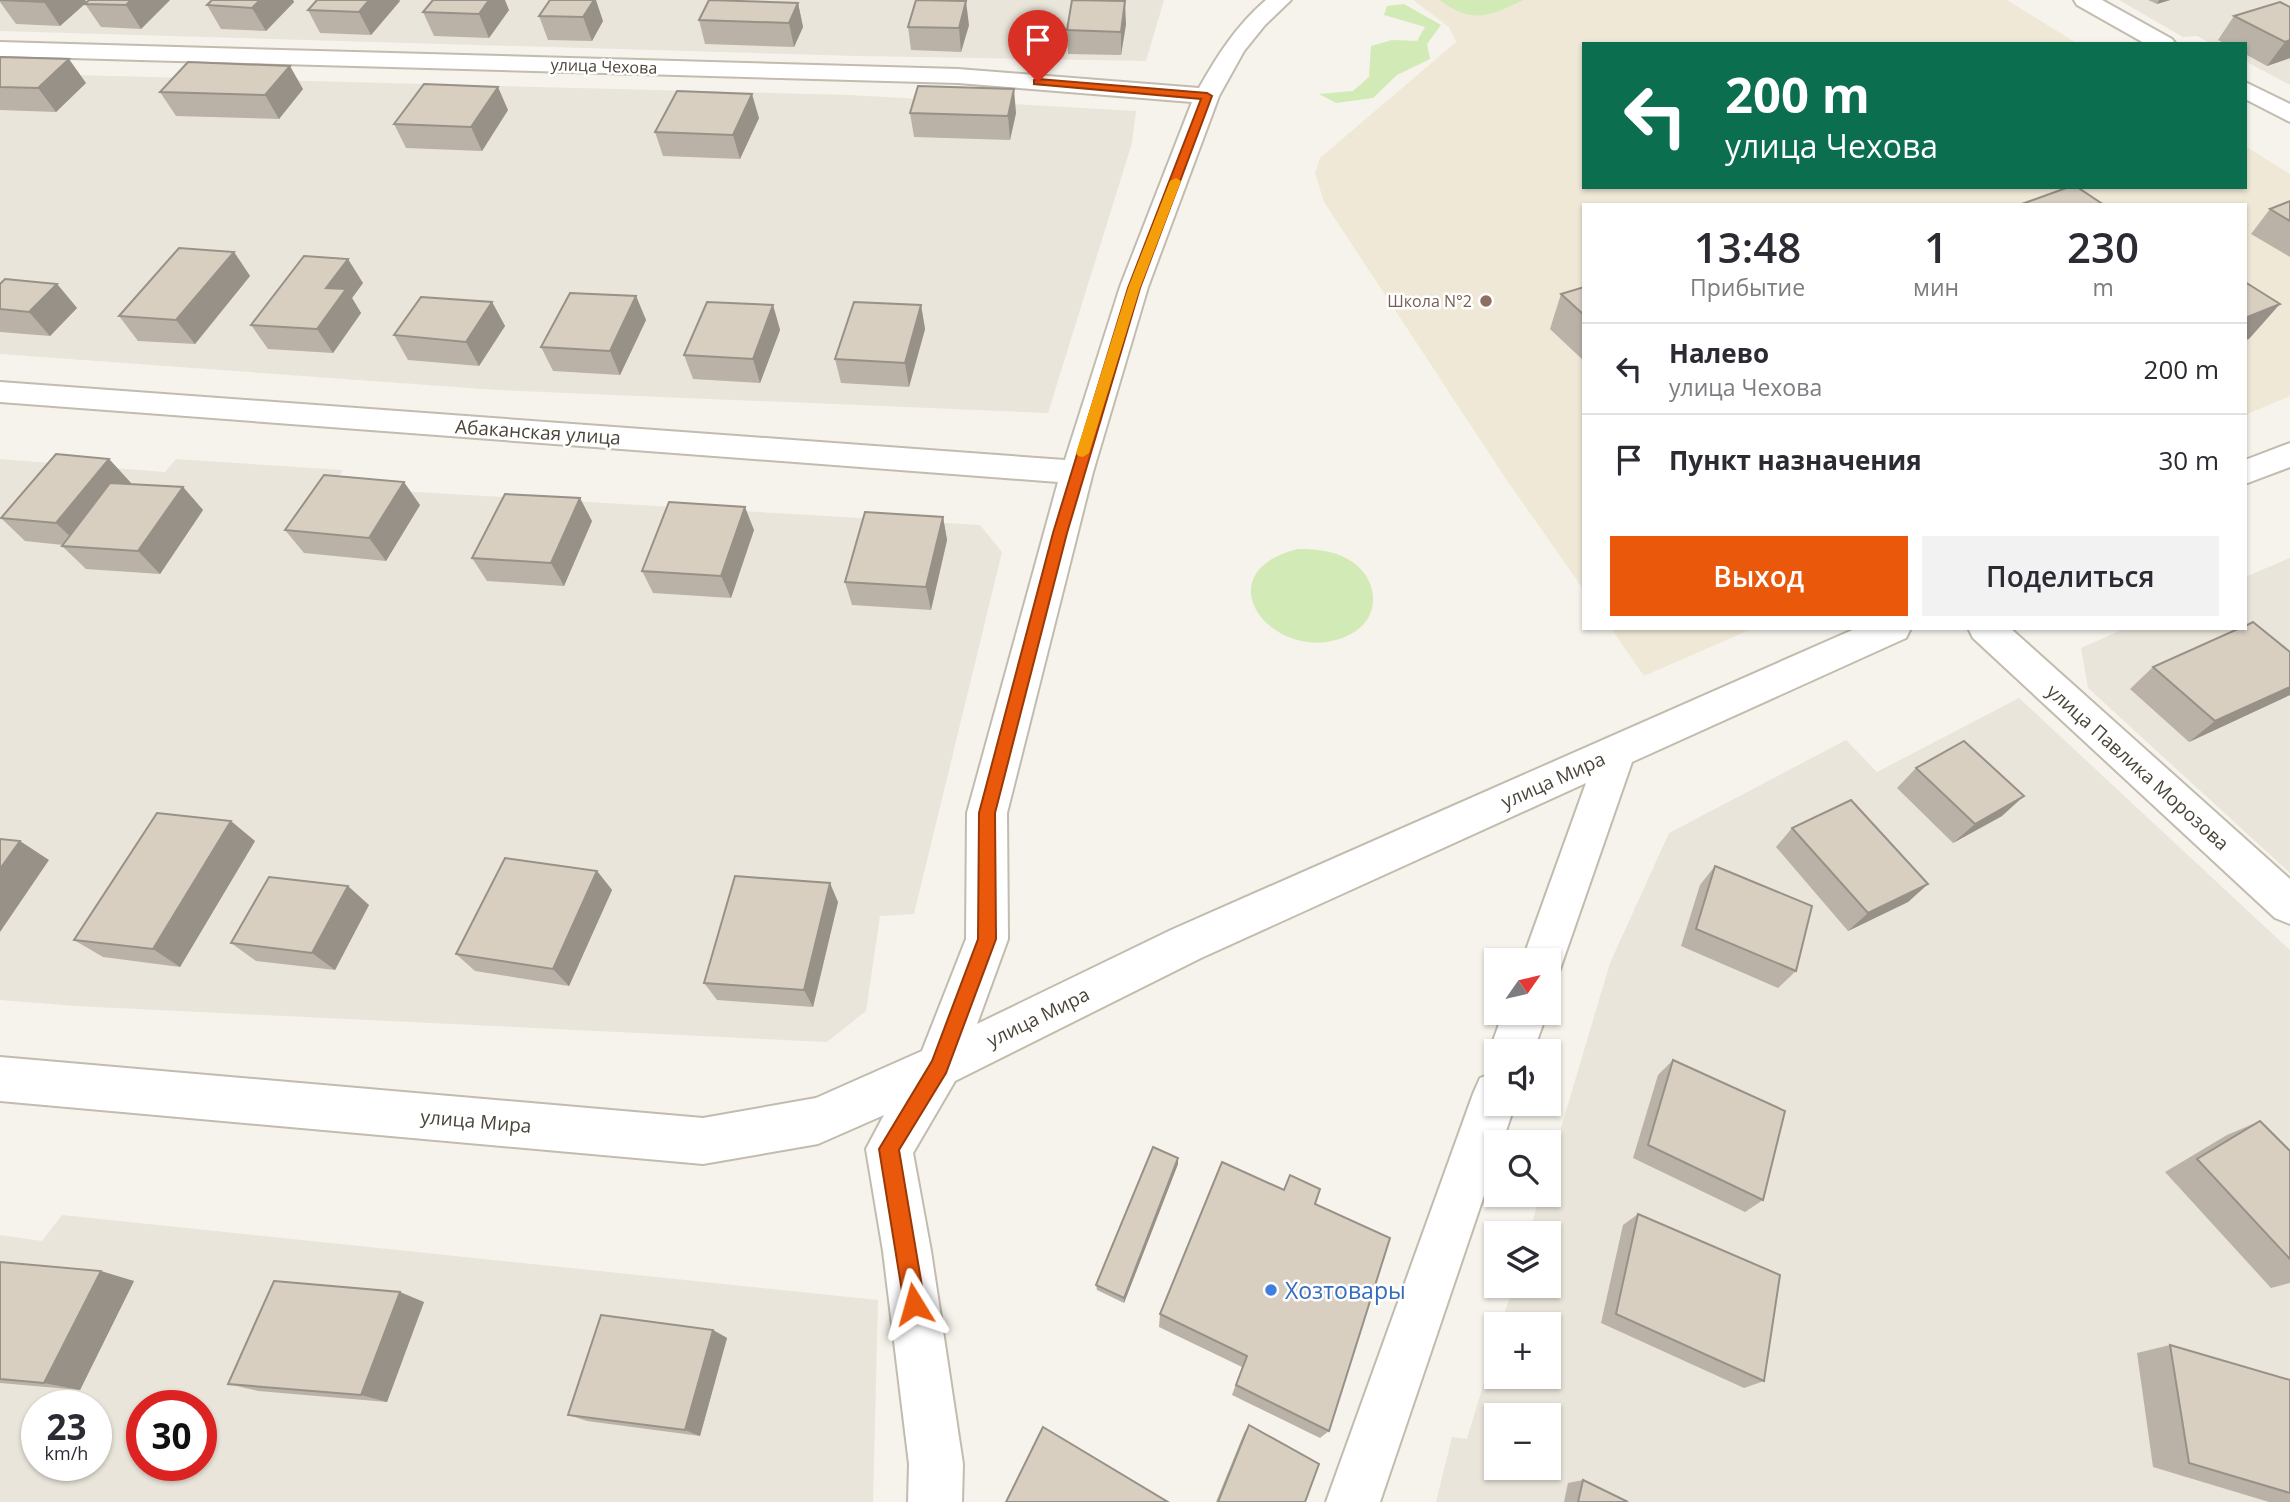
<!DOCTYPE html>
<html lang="ru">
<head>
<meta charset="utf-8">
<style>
	body { margin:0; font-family:"Open Sans",sans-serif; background:#f2f2f3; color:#2b2b33; height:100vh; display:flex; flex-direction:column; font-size:26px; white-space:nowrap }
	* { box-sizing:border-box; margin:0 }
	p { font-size:23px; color:#7c7c81 }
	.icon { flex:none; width:38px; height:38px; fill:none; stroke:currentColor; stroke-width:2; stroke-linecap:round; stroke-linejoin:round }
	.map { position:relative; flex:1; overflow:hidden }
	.drawer { position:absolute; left:1582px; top:203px; width:665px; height:427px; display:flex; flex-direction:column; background:#fff; border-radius:0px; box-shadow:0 2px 5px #0004 }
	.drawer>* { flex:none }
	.guide { position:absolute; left:1582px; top:42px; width:665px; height:147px; border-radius:0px; box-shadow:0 2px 5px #0004; background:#0b6e4f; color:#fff; overflow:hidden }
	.needle { width:46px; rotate:56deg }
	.tools { position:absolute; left:1484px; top:948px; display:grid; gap:14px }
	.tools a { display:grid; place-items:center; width:77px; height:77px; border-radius:0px; background:#fff; box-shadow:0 2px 5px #0004; font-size:35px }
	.speed { position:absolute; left:21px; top:1390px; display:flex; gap:14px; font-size:35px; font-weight:700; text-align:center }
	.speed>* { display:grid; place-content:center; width:91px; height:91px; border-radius:50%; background:#fff; box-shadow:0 2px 5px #0004; line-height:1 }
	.speed small { font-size:18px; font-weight:400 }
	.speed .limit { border:10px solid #d22; background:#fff; color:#111 }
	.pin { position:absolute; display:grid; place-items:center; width:60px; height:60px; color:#fff; margin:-72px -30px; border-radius:50% 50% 50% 0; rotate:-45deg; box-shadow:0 0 7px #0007 }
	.pin .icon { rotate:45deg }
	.me { position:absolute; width:77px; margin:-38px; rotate:352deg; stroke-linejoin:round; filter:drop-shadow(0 0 5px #0008) }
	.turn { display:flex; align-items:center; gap:24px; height:147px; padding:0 28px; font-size:32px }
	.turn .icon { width:91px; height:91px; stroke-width:2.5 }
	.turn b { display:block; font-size:49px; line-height:60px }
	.eta { display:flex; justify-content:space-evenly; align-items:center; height:119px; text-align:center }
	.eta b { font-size:42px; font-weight:600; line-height:49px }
	.action { display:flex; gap:14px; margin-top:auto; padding:14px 28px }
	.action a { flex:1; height:80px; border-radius:0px; background:#ea580c; color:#fff; font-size:28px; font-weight:600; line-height:80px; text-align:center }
	.action a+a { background:#f2f2f3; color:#2b2b33 }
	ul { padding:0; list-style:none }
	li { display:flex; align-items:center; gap:21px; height:91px; padding:0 28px; border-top:2px solid #e1e1e2 }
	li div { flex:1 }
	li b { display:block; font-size:26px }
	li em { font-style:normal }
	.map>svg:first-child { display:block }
	.residential { fill:#eae5da; fill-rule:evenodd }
	.education { fill:#efe8d6 }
	.green { fill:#d2eab5 }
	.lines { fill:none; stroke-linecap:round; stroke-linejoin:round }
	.minor-casing { stroke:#c2bbae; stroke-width:4 }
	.minor { fill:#fff; fill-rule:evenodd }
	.wall { fill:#bab2a6 }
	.shaded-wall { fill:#979187 }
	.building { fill:#d8cfc1; stroke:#979187; stroke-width:2 }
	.route { fill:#ea580c; stroke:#983908; stroke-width:2 }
	.slow { fill:#f59e0b }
	.education-dot { fill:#8d6e63; stroke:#fff; stroke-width:2.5 }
	.shop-dot { fill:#3f7fe0; stroke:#fff; stroke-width:2.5 }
	.labels { text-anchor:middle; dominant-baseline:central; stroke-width:5; stroke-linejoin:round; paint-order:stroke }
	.far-street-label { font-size:16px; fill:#4b4439; stroke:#fff }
	.far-education-label { font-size:16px; fill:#785e54; stroke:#fff; text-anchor:end }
	.street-label { font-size:19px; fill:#4b4439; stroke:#fff }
	.near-shop-label { font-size:23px; fill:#366cbe; stroke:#fff; text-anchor:start }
</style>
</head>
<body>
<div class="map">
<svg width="2290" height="1502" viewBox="0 0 2290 1502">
	<rect width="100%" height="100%" fill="#f6f3ec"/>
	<g class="residential">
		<polygon points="0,0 1164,0 1146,61 857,56 0,31"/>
		<polygon points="2119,0 2290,0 2290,85 2245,61 2245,44 2212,44 2197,36 2183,37"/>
		<polygon points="0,73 850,95 1136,111 1132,143 1048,413 497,390 0,354"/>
		<polygon points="0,459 165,472 176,459 343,470 332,487 980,525 1002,552 914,914 880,916 866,1011 827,1042 75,1006 0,1000"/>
		<polygon points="2290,558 2290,873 2088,688 2081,648 2126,628 2245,628 2245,577"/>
		<path d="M2019 698 2290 950V1502H1436L1452 1437 1467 1439 1496 1342V1377H1549V1325H1501L1513 1286H1549V1234H1529L1540 1195H1549V1168L1610 963 1669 833 1846 740 1877 772ZM1496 1416H1549V1468H1496Z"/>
		<path d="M62 1215 878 1300 873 1502H0V1235L42 1241ZM37 1405H96V1465H37ZM142 1405H201V1465H142Z"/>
	</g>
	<g class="education">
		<polygon points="1413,0 2007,0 2078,44 1584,44 1584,187 2245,187 2245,146 2290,174 2290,396 2245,415 2245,205 1584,205 1584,590 1508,482 1324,202 1315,173 1320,158 1456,42 1449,27"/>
		<polygon points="1611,628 1754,628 1644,676"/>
	</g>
	<g class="green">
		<path d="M1440 0H1523C1491 16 1472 25 1440 0Z"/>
		<polygon points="1404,4 1441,25 1427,44 1430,59 1397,75 1373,98 1336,103 1319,94 1353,91 1369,77 1371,46 1392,40 1417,41 1425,27 1384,15 1387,6"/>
		<path d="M1298 549C1317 549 1338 551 1354 563 1379 582 1381 618 1351 634 1279 672 1197 574 1298 549Z"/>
	</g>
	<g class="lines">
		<defs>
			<g id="minor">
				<path d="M1266 0H1291L1265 25 1244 51 1219 96 1148 287 1093 472 1007 813 1008 939 977 1024 1171 930 1857 628H1911L1906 638 1632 762 1558 975 1549 979V961H1522L1586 783 1201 958 955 1081 913 1153 931 1251 963 1464 962 1502H908L909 1464 883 1251 866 1149 884 1115 818 1144 703 1164 0 1101V1057L703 1118 816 1098 922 1051 966 939 967 813 1058 482 0 402V382L1065 460 1120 287 1192 102 958 83 0 56V42L958 69 1199 88C1218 54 1237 25 1266 0Z"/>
				<polygon points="2074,0 2102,0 2172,39 2176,44 2146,44 2077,5"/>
				<polygon points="2245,82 2290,104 2290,122 2245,99"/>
				<polygon points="2290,443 2290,467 2245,484 2245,460"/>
				<polygon points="1968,628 2010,628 2290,879 2290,924 2275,918 1973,638"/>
				<polygon points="1503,1013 1547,1013 1533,1052 1496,1052 1496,1068 1489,1052"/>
				<polygon points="1496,1072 1496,1104 1515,1104 1502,1143 1496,1143 1496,1160 1380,1502 1326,1502 1473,1094 1480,1078"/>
			</g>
		</defs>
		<use href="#minor" class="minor-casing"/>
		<use href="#minor" class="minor"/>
	</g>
	<g class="wall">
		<polygon points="0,0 85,0 87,2 60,26 16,24 0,2"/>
		<polygon points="89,0 170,0 141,29 101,27 85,4"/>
		<polygon points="212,0 293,0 294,2 266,31 221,29 207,5"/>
		<polygon points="317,0 399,0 400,1 371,35 320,33 308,10"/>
		<polygon points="550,0 603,21 592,41 548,40 539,16"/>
		<polygon points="2148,0 2170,0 2157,4"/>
		<polygon points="798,3 803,27 794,47 705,44 699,20"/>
		<polygon points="2290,7 2290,58 2267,66 2245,54 2245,44 2226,44 2218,40 2234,16"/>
		<polygon points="509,10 489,38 434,36 423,12"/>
		<polygon points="1126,24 1121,55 1068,54 1067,30"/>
		<polygon points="969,25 961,52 911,50 908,27"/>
		<polygon points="0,57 86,83 56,112 0,110"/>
		<polygon points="303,89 279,119 176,116 160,92"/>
		<polygon points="508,110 482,151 406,148 394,124"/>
		<polygon points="910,113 1016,113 1010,140 914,137"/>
		<polygon points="759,118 740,159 663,156 655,132"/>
		<polygon points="2290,201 2290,257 2251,234 2270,209"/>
		<polygon points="234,252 250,276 195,344 138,341 119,316"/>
		<polygon points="363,283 352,298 361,313 333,353 268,349 251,325"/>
		<polygon points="0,284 57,284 77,308 50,336 0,332"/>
		<polygon points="1584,287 1584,361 1550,329 1561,294"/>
		<polygon points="636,296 646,320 620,375 553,371 541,347"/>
		<polygon points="492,302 505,326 479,366 408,360 394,335"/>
		<polygon points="773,305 780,330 760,383 693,379 684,355"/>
		<polygon points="921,305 925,329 909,387 841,383 835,359"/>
		<polygon points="109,459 131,483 130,484 183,487 203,510 160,574 86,569 62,546 63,545 25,541 1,518"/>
		<polygon points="420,505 386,561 304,553 285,530"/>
		<polygon points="943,517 947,540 931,610 852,605 845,582"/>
		<polygon points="592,521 564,586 487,581 472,558"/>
		<polygon points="754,530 731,598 653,593 642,571"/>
		<polygon points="2290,652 2290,695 2189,742 2130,689 2153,667"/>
		<polygon points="1916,768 2002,816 1953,843 1897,788"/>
		<polygon points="1792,828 1928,884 1908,902 1848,931 1776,847"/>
		<polygon points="255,841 180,967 103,957 74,940"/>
		<polygon points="1715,866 1796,971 1778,988 1681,946 1700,885"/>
		<polygon points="597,871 612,890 569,986 475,971 456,954"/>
		<polygon points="838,902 813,1007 717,1000 704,983"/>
		<polygon points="369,905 335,970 256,961 231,943"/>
		<polygon points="1673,1060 1763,1200 1745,1212 1633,1158 1658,1075"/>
		<polygon points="2260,1121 2290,1151 2290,1283 2271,1288 2165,1172 2227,1135"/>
		<polygon points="1178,1164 1124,1303 1097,1290 1096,1285"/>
		<polygon points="1315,1204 1329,1431 1320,1438 1232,1395 1242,1367 1159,1327 1160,1314"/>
		<polygon points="1638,1214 1764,1381 1744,1388 1601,1323 1623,1225"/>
		<polygon points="0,1262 134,1281 80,1390 0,1383"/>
		<polygon points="424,1302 387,1402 258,1391 228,1384"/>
		<polygon points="713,1330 727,1338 700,1436 587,1421 568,1415"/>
		<polygon points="2170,1345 2290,1380 2290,1502 2269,1502 2153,1467 2137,1353"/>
		<polygon points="1249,1425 1305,1502 1216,1502 1244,1433"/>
		<polygon points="1583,1480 1628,1502 1564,1502 1568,1483"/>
	</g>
	<g class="shaded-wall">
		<polygon points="46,0 85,0 87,2 60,26 44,2"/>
		<polygon points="131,0 170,0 141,29 126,5"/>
		<polygon points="260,0 293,0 294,2 266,31 252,8"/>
		<polygon points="369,0 399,0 400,1 371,35 359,12"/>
		<polygon points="489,0 505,0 509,10 489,38 479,14"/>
		<polygon points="594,0 596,0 603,21 592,41 583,17"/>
		<polygon points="2159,0 2170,0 2157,4"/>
		<polygon points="966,1 969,25 961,52 959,28"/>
		<polygon points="1125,1 1126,24 1121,55 1121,32"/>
		<polygon points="798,3 803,27 794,47 789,23"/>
		<polygon points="2290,40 2290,58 2267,66 2285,42"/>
		<polygon points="69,59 86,83 56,112 38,88"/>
		<polygon points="290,66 303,89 279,119 265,95"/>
		<polygon points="498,87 508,110 482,151 471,127"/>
		<polygon points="1014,89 1016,113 1010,140 1008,116"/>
		<polygon points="752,94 759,118 740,159 733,135"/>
		<polygon points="234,252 250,276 195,344 176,320"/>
		<polygon points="348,259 363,283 352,298 361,313 333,353 317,329 326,288"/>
		<polygon points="57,284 77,308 50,336 29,312"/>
		<polygon points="636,296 646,320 620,375 610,351"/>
		<polygon points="492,302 505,326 479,366 466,342"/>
		<polygon points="2280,304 2249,339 2245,340 2245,318"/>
		<polygon points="773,305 780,330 760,383 753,359"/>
		<polygon points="921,305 925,329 909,387 905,363"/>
		<polygon points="109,459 131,483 80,546 56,523"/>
		<polygon points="404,482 420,505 386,561 369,538"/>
		<polygon points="183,487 203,510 160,574 138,551"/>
		<polygon points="580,498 592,521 564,586 551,563"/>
		<polygon points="745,507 754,530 731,598 721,576"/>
		<polygon points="943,517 947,540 931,610 926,587"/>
		<polygon points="2290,687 2290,695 2189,742 2215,721"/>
		<polygon points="2024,796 2002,816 1953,843 1975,824"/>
		<polygon points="231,821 255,841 180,967 153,949"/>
		<polygon points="20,841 49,860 0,932 0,869"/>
		<polygon points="597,871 612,890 569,986 553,969"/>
		<polygon points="830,883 838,902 813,1007 804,990"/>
		<polygon points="1928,884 1908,902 1848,931 1868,913"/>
		<polygon points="348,886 369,905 335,970 312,953"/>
		<polygon points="1178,1158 1178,1164 1124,1303 1124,1298"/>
		<polygon points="101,1271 134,1281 80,1390 44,1383"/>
		<polygon points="400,1292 424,1302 387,1402 361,1395"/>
		<polygon points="713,1330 727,1338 700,1436 685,1430"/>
	</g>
	<g class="building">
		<polygon points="0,0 46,0 44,2"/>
		<polygon points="89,0 131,0 126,5 85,4"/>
		<polygon points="212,0 260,0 252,8 207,5"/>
		<polygon points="317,0 369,0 359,12 308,10"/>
		<polygon points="433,0 489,0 479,14 423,12"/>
		<polygon points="550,0 594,0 583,17 539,16"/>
		<polygon points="709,0 798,3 789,23 699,20"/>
		<polygon points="916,0 966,1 959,28 908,27"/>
		<polygon points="1072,0 1125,1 1121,32 1067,30"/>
		<polygon points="2280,2 2290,7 2290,40 2285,42 2234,16"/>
		<polygon points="0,57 69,59 38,88 0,87"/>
		<polygon points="188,62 290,66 265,95 160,92"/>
		<polygon points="424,84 498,87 471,127 394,124"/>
		<polygon points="918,86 1014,89 1008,116 910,113"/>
		<polygon points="677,91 752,94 733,135 655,132"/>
		<polygon points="2069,187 2077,187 2104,205 2019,205"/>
		<polygon points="2290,201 2290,221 2270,209"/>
		<polygon points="179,248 234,252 176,320 119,316"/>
		<polygon points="304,256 348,259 326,288 346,289 317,329 251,325"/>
		<polygon points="5,279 57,284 29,312 0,309 0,284"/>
		<polygon points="2245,282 2280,304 2245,318"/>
		<polygon points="1584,287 1584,315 1561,294"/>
		<polygon points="570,293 636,296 610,351 541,347"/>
		<polygon points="421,297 492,302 466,342 394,335"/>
		<polygon points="707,302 773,305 753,359 684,355"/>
		<polygon points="854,302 921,305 905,363 835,359"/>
		<polygon points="56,454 109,459 56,523 1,518"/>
		<polygon points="324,475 404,482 369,538 285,530"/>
		<polygon points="110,483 183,487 138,551 62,546"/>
		<polygon points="505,494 580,498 551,563 472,558"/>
		<polygon points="669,502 745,507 721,576 642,571"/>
		<polygon points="865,512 943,517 926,587 845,582"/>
		<polygon points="2253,622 2290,652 2290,687 2215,721 2153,667 2240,628 2245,628 2245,626"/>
		<polygon points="1964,741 2024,796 1975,824 1916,768"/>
		<polygon points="1851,800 1928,884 1868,913 1792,828"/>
		<polygon points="157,813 231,821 153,949 74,940"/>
		<polygon points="0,839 20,841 0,869"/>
		<polygon points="505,858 597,871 553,969 456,954"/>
		<polygon points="1715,866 1812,906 1796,971 1696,929"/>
		<polygon points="735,876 830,883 804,990 704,983"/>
		<polygon points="269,877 348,886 312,953 231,943"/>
		<polygon points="1673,1060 1785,1111 1763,1200 1648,1145"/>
		<polygon points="2260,1121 2290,1151 2290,1259 2197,1159"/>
		<polygon points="1153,1147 1178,1158 1124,1298 1096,1285"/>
		<polygon points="1222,1162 1284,1190 1290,1175 1320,1189 1315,1204 1390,1238 1329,1431 1236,1385 1247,1356 1160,1314"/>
		<polygon points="1638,1214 1780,1275 1764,1381 1616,1314"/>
		<polygon points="0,1262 101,1271 44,1383 0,1379"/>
		<polygon points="274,1281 400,1292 361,1395 228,1384"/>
		<polygon points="601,1315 713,1330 685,1430 568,1415"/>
		<polygon points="2170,1345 2290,1380 2290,1493 2189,1463"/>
		<polygon points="1249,1425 1319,1464 1305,1502 1218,1502"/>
		<polygon points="1043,1427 1168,1502 1006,1502"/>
		<polygon points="1583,1480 1628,1502 1578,1502"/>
	</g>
	<polygon class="route" points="1038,79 1207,93 1212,96 1140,288 1067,533 995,813 996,939 946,1073 899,1150 925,1304 922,1311 914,1314 907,1311 904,1304 879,1149 932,1061 978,939 979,813 1053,533 1128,288 1201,99 1034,84 1034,80"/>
	<polygon class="slow" points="1176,178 1181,181 1140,288 1089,453 1083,457 1078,456 1076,453 1128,288 1170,181"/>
	<circle class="education-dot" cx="1486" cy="301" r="7"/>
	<circle class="shop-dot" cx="1271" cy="1290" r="7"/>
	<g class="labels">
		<g class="far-street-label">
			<text transform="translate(604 66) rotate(2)">улица Чехова</text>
		</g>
		<g class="far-education-label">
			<text x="1472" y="301">Школа N°2</text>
		</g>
		<g class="street-label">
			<text transform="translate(538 432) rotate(4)">Абаканская улица</text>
			<text transform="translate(2138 767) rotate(42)">улица Павлика Морозова</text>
			<text transform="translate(1553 780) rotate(-24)">улица Мира</text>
			<text transform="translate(1038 1017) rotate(-26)">улица Мира</text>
			<text transform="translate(476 1121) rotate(5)">улица Мира</text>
		</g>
		<g class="near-shop-label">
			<text x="1285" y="1290">Хозтовары</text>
		</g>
	</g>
</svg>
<div class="tools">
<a><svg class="needle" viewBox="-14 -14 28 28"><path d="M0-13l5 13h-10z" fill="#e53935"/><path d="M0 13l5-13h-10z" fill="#7c7c81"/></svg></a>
<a><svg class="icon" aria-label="sound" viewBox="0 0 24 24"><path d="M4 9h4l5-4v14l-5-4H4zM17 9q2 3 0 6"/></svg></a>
<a><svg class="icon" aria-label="search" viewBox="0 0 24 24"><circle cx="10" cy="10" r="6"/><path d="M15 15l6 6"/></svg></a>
<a><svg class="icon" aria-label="layers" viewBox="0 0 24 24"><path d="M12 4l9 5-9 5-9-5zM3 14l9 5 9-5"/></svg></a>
<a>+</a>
<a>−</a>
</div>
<div class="speed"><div>23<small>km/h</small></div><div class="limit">30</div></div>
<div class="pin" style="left:1038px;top:82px;background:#d93025"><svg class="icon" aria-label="arrive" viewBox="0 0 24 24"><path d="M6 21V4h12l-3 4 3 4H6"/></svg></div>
<svg class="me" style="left:914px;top:1304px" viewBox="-20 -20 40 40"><path d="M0-17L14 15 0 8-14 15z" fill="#ea580c" stroke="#fff" stroke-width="4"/></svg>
<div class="guide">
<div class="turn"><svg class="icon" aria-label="left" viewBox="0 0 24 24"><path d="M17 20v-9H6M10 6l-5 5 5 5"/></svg><div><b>200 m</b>улица Чехова</div></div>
</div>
<section class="drawer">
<div class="eta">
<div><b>13:48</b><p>Прибытие</p></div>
<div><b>1</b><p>мин</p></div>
<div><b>230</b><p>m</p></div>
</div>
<ul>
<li><svg class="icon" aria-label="left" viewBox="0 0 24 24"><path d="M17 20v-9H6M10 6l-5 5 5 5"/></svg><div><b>Налево</b><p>улица Чехова</p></div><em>200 m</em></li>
<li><svg class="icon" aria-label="arrive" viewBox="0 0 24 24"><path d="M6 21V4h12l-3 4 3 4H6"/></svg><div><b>Пункт назначения</b></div><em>30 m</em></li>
</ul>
<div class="action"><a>Выход</a><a>Поделиться</a></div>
</section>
</div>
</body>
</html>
